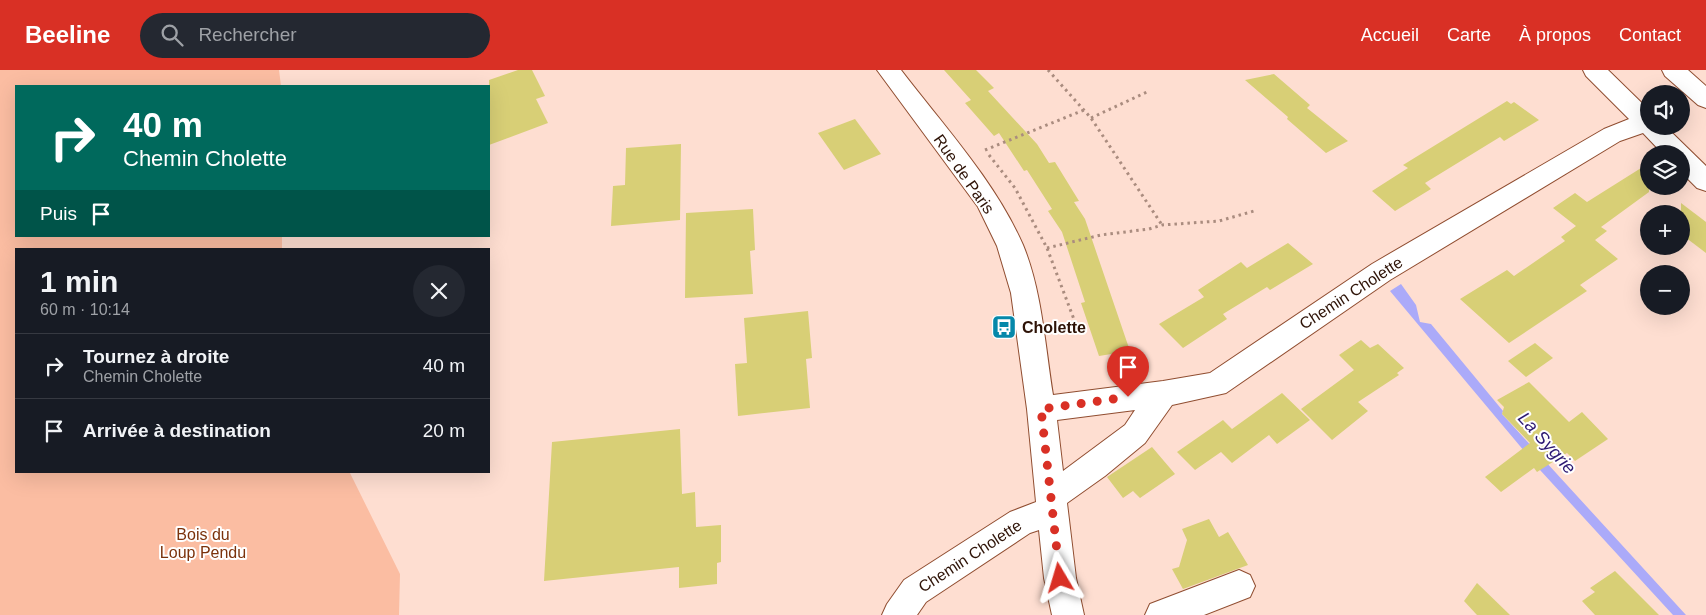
<!DOCTYPE html>
<html lang="fr">
<head>
<meta charset="utf-8">
<style>
	body { margin:0; font-family:Helvetica,sans-serif; background:#242831; color:#f1f3f6; height:100vh; display:flex; flex-direction:column; font-size:19px; white-space:nowrap }
	* { box-sizing:border-box; margin:0 }
	p { font-size:16px; color:#9ea1a6 }
	.icon { flex:none; width:28px; height:28px; fill:none; stroke:currentColor; stroke-width:2; stroke-linecap:round; stroke-linejoin:round }
	.map { position:relative; flex:1; overflow:hidden }
	.drawer { position:absolute; left:15px; top:178px; width:475px; height:225px; display:flex; flex-direction:column; background:#171b24; border-radius:0px; box-shadow:0 5px 20px #0002 }
	.drawer>* { flex:none }
	.top-card { position:absolute; left:15px; top:15px; width:475px; height:152px; border-radius:0px; box-shadow:0 5px 20px #0002; background:#00695c; color:#fff; overflow:hidden }
	.controls { position:absolute; left:1640px; top:15px; display:grid; gap:10px }
	.controls a { display:grid; place-items:center; width:50px; height:50px; border-radius:50%; background:#171b24; box-shadow:0 5px 20px #0002; font-size:25px }
	.pin { position:absolute; display:grid; place-items:center; width:42px; height:42px; color:#fff; margin:-51px -21px; border-radius:50% 50% 50% 0; rotate:-45deg; box-shadow:0 0 5px #0007 }
	.pin .icon { rotate:45deg }
	.me { position:absolute; width:55px; margin:-28px; rotate:353deg; stroke-linejoin:round; filter:drop-shadow(0 0 4px #0008) }
	.turn { display:flex; align-items:center; gap:18px; height:105px; padding:0 25px; font-size:22px }
	.turn .icon { width:65px; height:65px; stroke-width:2.5 }
	.turn b { display:block; font-size:35px; line-height:42px }
	.then { display:flex; align-items:center; height:48px; padding:0 25px; background:#0003; gap:10px; font-size:19px }
	.round { display:grid; place-items:center; flex:none; width:52px; height:52px; border-radius:26px; background:#242831 }
	.head { display:flex; align-items:center; justify-content:space-between; height:85px; padding:0 25px }
	h1 { font-size:30px; font-weight:700; line-height:38px }
	ul { padding:0; list-style:none }
	li { display:flex; align-items:center; gap:15px; height:65px; padding:0 25px; border-top:1px solid #363941 }
	li div { flex:1 }
	li b { display:block; font-size:19px }
	li em { font-style:normal }
	header { display:flex; align-items:center; gap:30px; box-sizing:border-box; height:70px; padding:0 25px; background:#d93025; color:#fff }
	header strong { font-size:24px }
	nav { display:flex; gap:28px; margin-inline-start:auto; font-size:18px }
	.search { width:350px; height:45px; background:#242831; display:flex; align-items:center; gap:12px; box-sizing:border-box; padding:0 18px; border-radius:28px; color:#9ea1a6; font-size:19px }
	.map>svg:first-child { display:block }
	.green { fill:#fbbda2 }
	.water { fill:#abaaf9 }
	.building { fill:#d8cf76 }
	.lines { fill:none; stroke-linecap:round; stroke-linejoin:round }
	.minor-casing { stroke:#904d30; stroke-width:2 }
	.highway-casing { stroke:#904d30; stroke-width:2 }
	.path { stroke:#aa8c7f; stroke-width:3; stroke-dasharray:2.5 4; stroke-linecap:butt }
	.minor { fill:#fff; fill-rule:evenodd }
	.highway { fill:#fff; fill-rule:evenodd }
	.route { stroke:#d93025; stroke-width:9; stroke-dasharray:0 16.2 }
	.labels { text-anchor:middle; dominant-baseline:central; stroke-width:4; stroke-linejoin:round; paint-order:stroke }
	.street-label { font-size:16px; fill:#2e1307; stroke:#fff }
	.poi-label { font-size:16px; font-weight:bold; fill:#2e1307; stroke:#fff; text-anchor:start }
	.park-label { font-size:16px; fill:#7b320b; stroke:#fff }
	.water-label { font-size:18px; font-style:italic; fill:#2c1972; stroke:#fff }
</style>
</head>
<body>
<header>
<strong>Beeline</strong>
<div class="search"><svg class="icon" aria-label="search" viewBox="0 0 24 24"><circle cx="10" cy="10" r="6"/><path d="M15 15l6 6"/></svg>Rechercher</div>
<nav><a>Accueil</a><a>Carte</a><a>À propos</a><a>Contact</a></nav>
</header>
<div class="map">
<svg width="1706" height="545" viewBox="0 0 1706 545">
	<rect width="100%" height="100%" fill="#feded1"/>
	<polygon class="green" points="0,0 279,0 281,16 16,16 16,166 282,166 282,179 16,179 16,401 349,401 400,504 399,545 0,545"/>
	<polygon class="water" points="1401,214 1416,235 1420,252 1431,254 1503,341 1502,344 1686,545 1673,545 1540,400 1390,221"/>
	<g class="building">
		<polygon points="518,0 532,0 545,26 536,29 548,53 489,75 489,10"/>
		<polygon points="944,0 976,0 994,18 988,21 1037,74 1049,93 1055,92 1079,131 1074,132 1085,149 1130,281 1099,286 1081,233 1085,232 1062,162 1048,141 1052,139 1027,100 1024,101 999,63 994,66 965,33 971,30"/>
		<polygon points="1274,4 1310,35 1307,38 1348,71 1326,83 1287,49 1288,47 1245,10"/>
		<polygon points="1507,31 1511,34 1514,32 1539,50 1504,71 1500,67 1425,113 1431,119 1395,141 1372,121 1408,98 1403,95"/>
		<polygon points="855,49 881,84 844,100 818,63"/>
		<polygon points="681,74 680,150 611,156 613,116 625,115 626,78"/>
		<polygon points="1649,93 1649,122 1601,157 1607,161 1595,170 1618,189 1580,215 1587,221 1509,273 1460,229 1507,200 1514,206 1565,171 1561,167 1576,156 1553,138 1575,123 1587,132"/>
		<polygon points="1681,133 1706,152 1706,183 1681,164"/>
		<polygon points="753,139 755,180 750,181 753,224 685,228 686,143"/>
		<polygon points="1288,173 1313,194 1270,220 1267,217 1223,244 1227,249 1183,278 1159,254 1204,227 1198,220 1241,192 1247,198"/>
		<polygon points="808,241 812,288 806,289 810,338 738,346 735,294 747,293 744,248"/>
		<polygon points="1361,270 1370,278 1378,274 1404,298 1397,303 1399,305 1358,332 1368,341 1332,370 1301,339 1354,300 1339,285"/>
		<polygon points="1535,273 1553,288 1526,307 1508,291"/>
		<polygon points="1529,312 1569,352 1582,342 1608,369 1575,391 1567,383 1537,402 1534,398 1501,422 1485,407 1530,373 1502,344 1504,337 1497,330"/>
		<polygon points="1282,323 1310,350 1277,374 1269,365 1232,393 1221,382 1195,400 1177,382 1223,350 1232,359"/>
		<polygon points="680,359 682,424 695,422 696,457 721,455 721,492 717,493 717,514 679,518 679,497 544,511 552,372"/>
		<polygon points="1152,377 1175,404 1140,428 1133,421 1123,428 1107,407"/>
		<polygon points="1209,449 1219,467 1228,462 1248,495 1183,519 1172,499 1179,497 1187,470 1182,459"/>
		<polygon points="1615,501 1659,545 1595,545 1582,531 1595,522 1590,518"/>
		<polygon points="1477,513 1510,545 1477,545 1464,531"/>
	</g>
	<g class="lines">
		<defs>
			<g id="minor">
				<path d="M877 0H901C943 55 995 111 1023 175 1042 221 1045 275 1053 325L1163 311 1210 303 1372 194 1604 59 1629 49 1586 6 1583 0H1608L1649 40V56H1665L1706 96V121L1697 118 1681 102V84H1663L1643 63 1620 71 1390 210 1226 323 1172 335 1145 373 1105 406 1067 433 1076 508 1084 545H1052L1044 508 1039 460 1030 463 926 532 917 545H882L887 534 904 510 1010 442 1036 432 1027 339 1011 223 997 176 978 137ZM1135 340 1125 355 1063 401 1057 350Z"/>
				<polygon points="1239,500 1250,505 1255,516 1250,527 1204,545 1145,545 1150,534"/>
			</g>
			<polygon id="highway" points="1662,0 1688,0 1706,16 1706,38 1698,35 1665,6"/>
		</defs>
		<use href="#minor" class="minor-casing"/>
		<use href="#highway" class="highway-casing"/>
		<g class="path">
			<polyline points="1048,0 1091,48 1162,155"/>
			<polyline points="1091,48 1149,21"/>
			<polyline points="985,80 1084,40"/>
			<polyline points="989,85 1015,118 1047,178 1078,260"/>
			<polyline points="1047,178 1101,165 1149,159 1162,155 1219,151 1254,141"/>
		</g>
		<use href="#minor" class="minor"/>
		<use href="#highway" class="highway"/>
	</g>
	<g class="lines">
		<polyline class="route" points="1060,508 1041,339 1128,327"/>
	</g>
	<defs>
		<symbol id="bus-square" viewBox="-11 -11 22 22"><rect x="-9" y="-9" width="18" height="18" rx="4" fill="#0588aa" stroke="#fff"/><path d="M-5-6H5V4H4V6H2V4H-2V6H-4V4H-5ZM-3.5-4V0h7V-4ZM-3.5 1.2v1.5H-2V1.2ZM2 1.2v1.5H3.5V1.2Z" fill="#fff"/></symbol>
	</defs>
	<g fill-rule="evenodd">
		<use href="#bus-square" x="990" y="243" width="28" height="28"/>
	</g>
	<g class="labels">
		<g class="street-label">
			<text transform="translate(964 104) rotate(55)">Rue de Paris</text>
			<text transform="translate(1351 223) rotate(-33)">Chemin Cholette</text>
			<text transform="translate(970 486) rotate(-33)">Chemin Cholette</text>
		</g>
		<g class="poi-label">
			<text x="1022" y="257">Cholette</text>
		</g>
		<g class="park-label">
			<text x="203" y="464">Bois du<tspan x="203" dy="18">Loup Pendu</tspan></text>
		</g>
		<g class="water-label">
			<text transform="translate(1547 373) rotate(48)">La Sygrie</text>
		</g>
	</g>
</svg>
<div class="controls">
<a><svg class="icon" aria-label="sound" viewBox="0 0 24 24"><path d="M4 9h4l5-4v14l-5-4H4zM17 9q2 3 0 6"/></svg></a>
<a><svg class="icon" aria-label="layers" viewBox="0 0 24 24"><path d="M12 4l9 5-9 5-9-5zM3 14l9 5 9-5"/></svg></a>
<a>+</a>
<a>−</a>
</div>
<div class="pin" style="left:1128px;top:327px;background:#d93025"><svg class="icon" aria-label="arrive" viewBox="0 0 24 24"><path d="M6 21V4h12l-3 4 3 4H6"/></svg></div>
<svg class="me" style="left:1060px;top:508px" viewBox="-20 -20 40 40"><path d="M0-17L14 15 0 8-14 15z" fill="#d93025" stroke="#fff" stroke-width="4"/></svg>
<div class="top-card">
<div class="turn"><svg class="icon" aria-label="right" viewBox="0 0 24 24"><path d="M7 20v-9h11M14 6l5 5-5 5"/></svg><div><b>40 m</b>Chemin Cholette</div></div>
<div class="then">Puis<svg class="icon" aria-label="arrive" viewBox="0 0 24 24"><path d="M6 21V4h12l-3 4 3 4H6"/></svg></div>
</div>
<section class="drawer">
<div class="head"><div><h1>1 min</h1><p>60 m · 10:14</p></div><a class="round"><svg class="icon" aria-label="close" viewBox="0 0 24 24"><path d="M6 6l12 12M18 6L6 18"/></svg></a></div>
<ul>
<li><svg class="icon" aria-label="right" viewBox="0 0 24 24"><path d="M7 20v-9h11M14 6l5 5-5 5"/></svg><div><b>Tournez à droite</b><p>Chemin Cholette</p></div><em>40 m</em></li>
<li><svg class="icon" aria-label="arrive" viewBox="0 0 24 24"><path d="M6 21V4h12l-3 4 3 4H6"/></svg><div><b>Arrivée à destination</b></div><em>20 m</em></li>
</ul>
</section>
</div>
</body>
</html>
